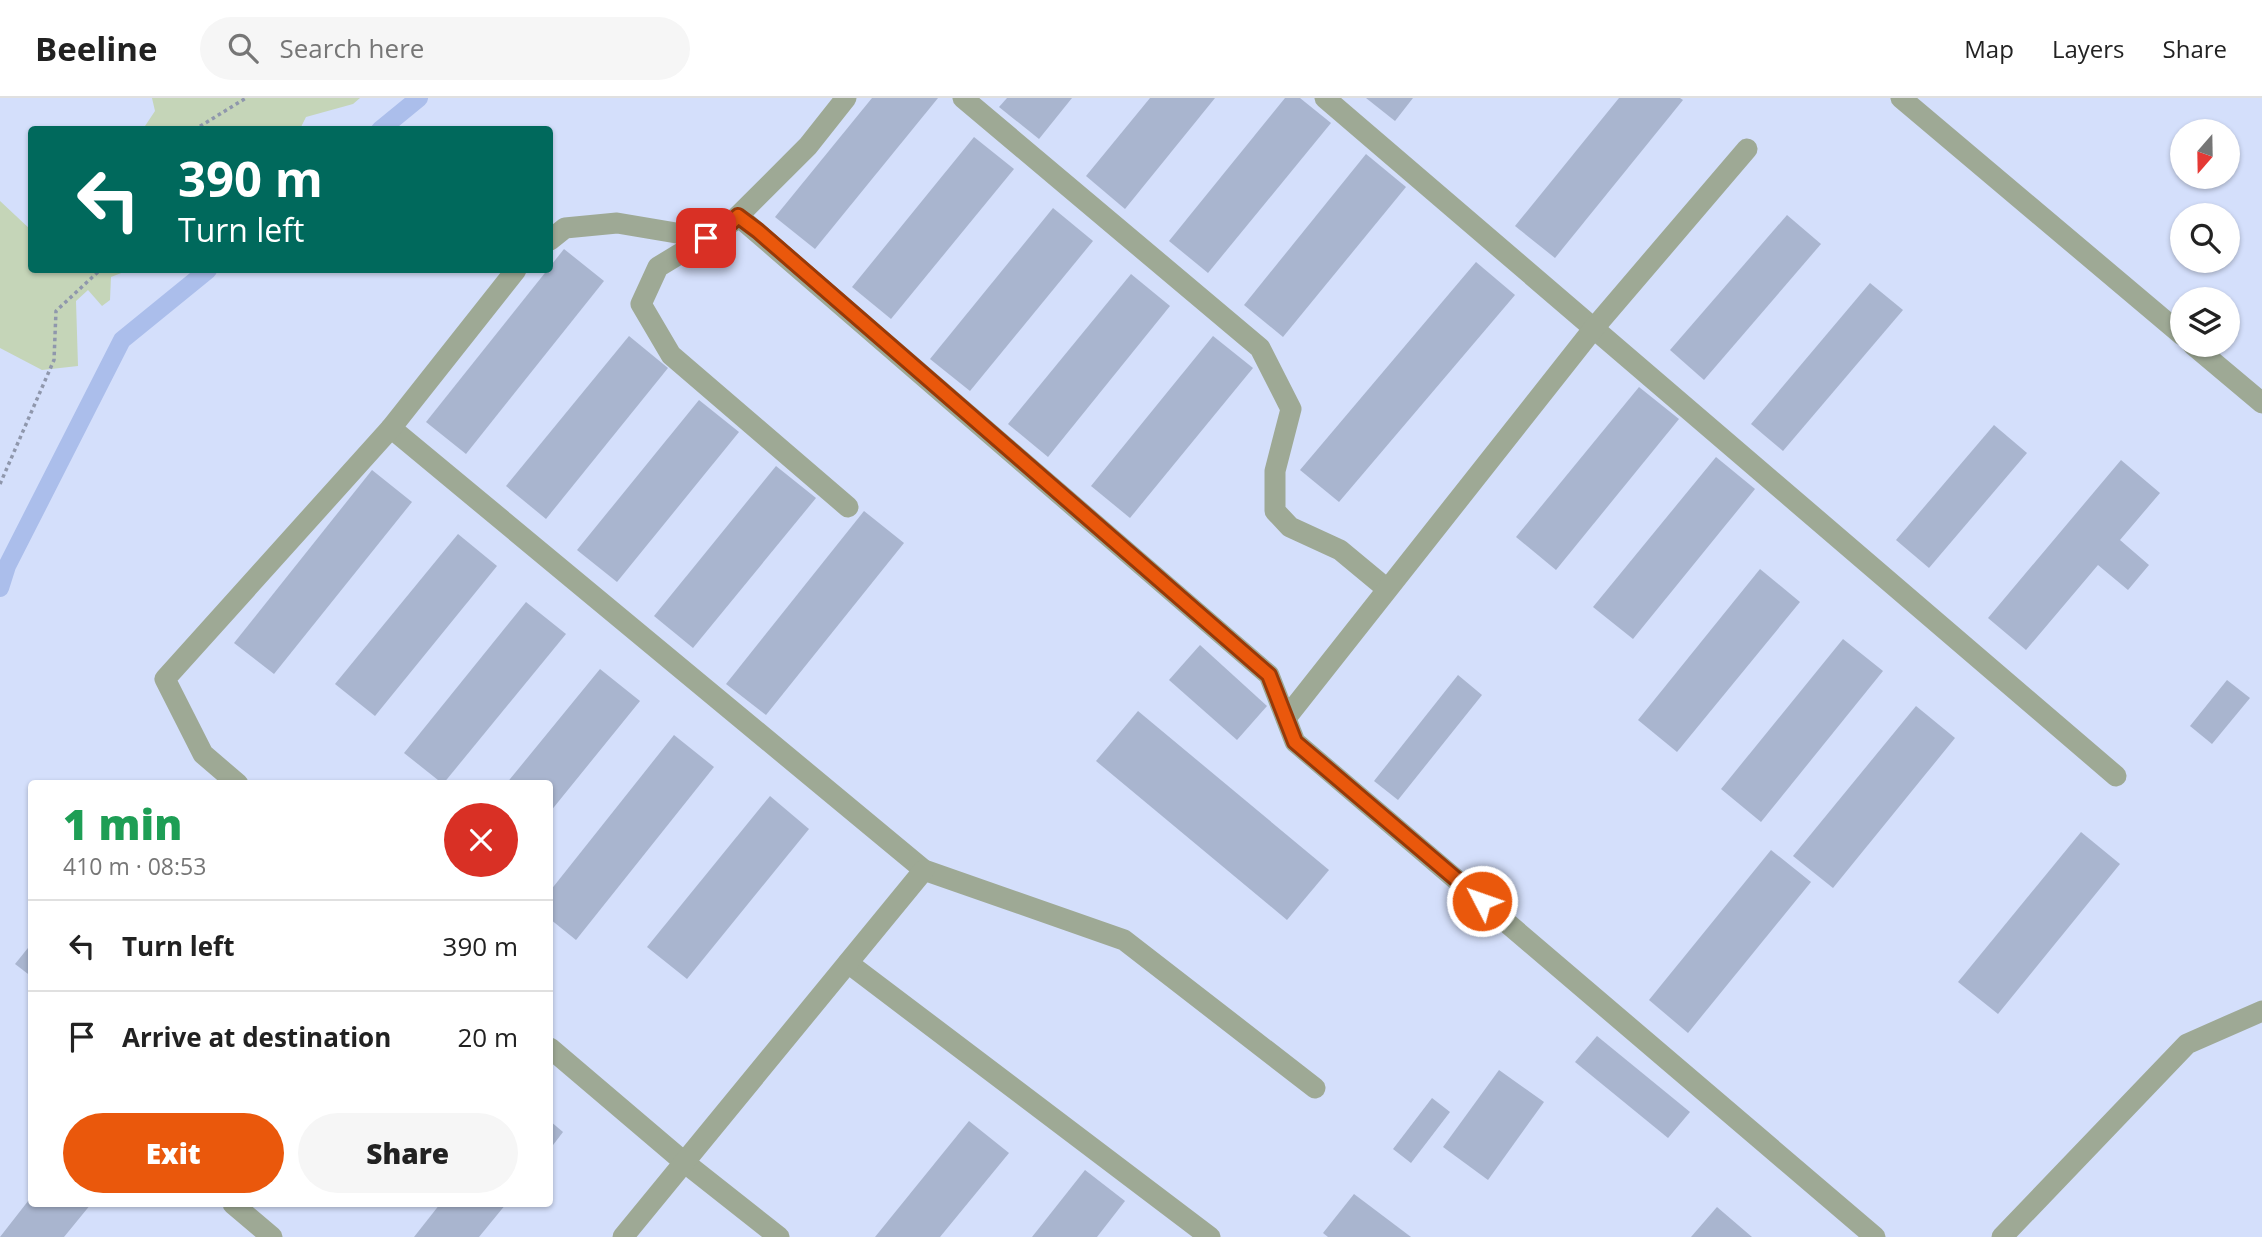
<!DOCTYPE html>
<html lang="en">
<head>
<meta charset="utf-8">
<style>
	body { margin:0; font-family:"Open Sans",sans-serif; background:#f6f6f6; color:#222; height:100vh; display:flex; flex-direction:column; font-size:26px; white-space:nowrap }
	* { box-sizing:border-box; margin:0 }
	p { font-size:23px; color:#767676 }
	.icon { flex:none; width:38px; height:38px; fill:none; stroke:currentColor; stroke-width:2; stroke-linecap:round; stroke-linejoin:round }
	.map { position:relative; flex:1; overflow:hidden }
	.details { position:absolute; left:28px; top:682px; width:525px; height:427px; display:flex; flex-direction:column; background:#fff; border-radius:7px; box-shadow:0 2px 5px #0004 }
	.details>* { flex:none }
	.top-card { position:absolute; left:28px; top:28px; width:525px; height:147px; border-radius:7px; box-shadow:0 2px 5px #0004; background:#00695c; color:#fff; overflow:hidden }
	.needle { width:46px; rotate:200deg }
	.controls { position:absolute; left:2170px; top:21px; display:grid; gap:14px }
	.controls a { display:grid; place-items:center; width:70px; height:70px; border-radius:50%; background:#fff; box-shadow:0 2px 5px #0004; font-size:35px }
	.pin { position:absolute; display:grid; place-items:center; width:60px; height:60px; color:#fff; margin:-30px; border-radius:14px; box-shadow:0 4px 10px #0006 }
	.me { position:absolute; width:77px; margin:-38px; rotate:311deg; stroke-linejoin:round; filter:drop-shadow(0 0 5px #0008) }
	.turn { display:flex; align-items:center; gap:24px; height:147px; padding:0 35px; font-size:32px }
	.turn .icon { width:91px; height:91px; stroke-width:2.5 }
	.turn b { display:block; font-size:49px; line-height:60px }
	.round { display:grid; place-items:center; flex:none; width:74px; height:74px; border-radius:37px; background:#f6f6f6 }
	.summary { display:flex; align-items:center; justify-content:space-between; height:119px; padding:0 35px }
	h1 { font-size:42px; font-weight:800; line-height:52px; color:#1e9e55 }
	.primary-button { display:flex; gap:14px; margin-top:auto; padding:14px 35px }
	.primary-button a { flex:1; height:80px; border-radius:42px; background:#ea580c; color:#fff; font-size:28px; font-weight:800; line-height:80px; text-align:center }
	.primary-button a+a { background:#f6f6f6; color:#222 }
	ul { padding:0; list-style:none }
	li { display:flex; align-items:center; gap:21px; height:91px; padding:0 35px; border-top:2px solid #e0e0e0 }
	li div { flex:1 }
	li b { display:block; font-size:26px }
	li em { font-style:normal }
	header { display:flex; align-items:center; gap:42px; box-sizing:border-box; height:98px; padding:0 35px; background:#fff; border-bottom:2px solid #e0e0e0 }
	header strong { font-size:33px }
	nav { display:flex; gap:38px; margin-inline-start:auto; font-size:24px }
	.search { width:490px; height:63px; background:#f6f6f6; display:flex; align-items:center; gap:18px; box-sizing:border-box; padding:0 24px; border-radius:38px; color:#767676; font-size:26px }
	.map>svg:first-child { display:block }
	.green { fill:#c5d5b8 }
	.lines { fill:none; stroke-linecap:round; stroke-linejoin:round }
	.canal { stroke:#abbeeb; stroke-width:18 }
	.building { fill:#a9b5cf }
	.path { stroke:#8f97ac; stroke-width:3.5; stroke-dasharray:3.5 3.5; stroke-linecap:butt }
	.minor { stroke:#9ea995; stroke-width:21 }
	.route-casing { stroke:#983908; stroke-width:18 }
	.route { stroke:#ea580c; stroke-width:12 }
</style>
</head>
<body>
<header>
<strong>Beeline</strong>
<div class="search"><svg class="icon" aria-label="search" viewBox="0 0 24 24"><circle cx="10" cy="10" r="6"/><path d="M15 15l6 6"/></svg>Search here</div>
<nav><a>Map</a><a>Layers</a><a>Share</a></nav>
</header>
<div class="map">
<svg width="2262" height="1139" viewBox="0 0 2262 1139">
	<rect width="100%" height="100%" fill="#d4dffb"/>
	<g class="green">
		<polygon points="152,0 360,0 353,6 306,19 300,31 143,31 155,13"/>
		<polygon points="0,103 31,132 32,172 129,172 111,179 110,202 102,208 88,192 76,203 78,268 42,272 0,250"/>
	</g>
	<g class="lines">
		<g class="canal">
			<polyline points="380,32 419,0"/>
			<polyline points="0,490 7,468 122,242 208,172"/>
		</g>
	</g>
	<g class="building">
		<polygon points="872,0 938,0 815,151 775,119"/>
		<polygon points="1007,0 1072,0 1039,41 999,9"/>
		<polygon points="1150,0 1215,0 1125,111 1086,78"/>
		<polygon points="1285,0 1300,0 1331,25 1208,175 1169,143"/>
		<polygon points="1366,0 1413,0 1395,23"/>
		<polygon points="1619,0 1680,0 1683,2 1555,160 1515,128"/>
		<polygon points="974,39 1014,71 891,221 852,189"/>
		<polygon points="1366,56 1406,89 1283,239 1244,207"/>
		<polygon points="1053,110 1093,143 970,293 930,261"/>
		<polygon points="1787,117 1821,146 1704,282 1670,252"/>
		<polygon points="564,151 604,183 466,356 426,324"/>
		<polygon points="1476,164 1515,197 1339,404 1300,372"/>
		<polygon points="1131,176 1170,208 1048,359 1008,326"/>
		<polygon points="1870,185 1903,212 1783,353 1751,326"/>
		<polygon points="629,238 668,270 546,421 506,388"/>
		<polygon points="1213,238 1253,270 1130,420 1091,388"/>
		<polygon points="1639,289 1679,321 1556,472 1516,439"/>
		<polygon points="699,302 739,334 617,484 577,452"/>
		<polygon points="1994,327 2027,355 1929,470 1896,442"/>
		<polygon points="1716,359 1755,391 1633,541 1593,509"/>
		<polygon points="2121,362 2160,395 2120,442 2149,467 2128,492 2098,467 2026,552 1988,520"/>
		<polygon points="776,368 816,400 693,550 654,518"/>
		<polygon points="372,372 412,404 274,576 234,545"/>
		<polygon points="864,413 904,445 766,617 726,586"/>
		<polygon points="458,436 497,468 375,618 335,586"/>
		<polygon points="1760,471 1800,504 1677,654 1638,622"/>
		<polygon points="526,504 566,536 443,686 404,655"/>
		<polygon points="1843,541 1883,573 1761,724 1721,691"/>
		<polygon points="1200,547 1267,608 1237,642 1169,582"/>
		<polygon points="600,571 640,603 550,714 550,686 506,686"/>
		<polygon points="1458,577 1482,597 1398,702 1374,683"/>
		<polygon points="2227,582 2250,600 2212,646 2190,628"/>
		<polygon points="1916,608 1955,640 1833,790 1793,758"/>
		<polygon points="1138,613 1329,772 1287,822 1096,663"/>
		<polygon points="674,637 714,669 576,842 550,821 550,793"/>
		<polygon points="770,698 809,731 687,881 647,849"/>
		<polygon points="2081,734 2120,766 1998,916 1958,884"/>
		<polygon points="1771,752 1811,784 1688,935 1649,902"/>
		<polygon points="32,845 32,879 15,866"/>
		<polygon points="1597,938 1690,1014 1668,1040 1575,964"/>
		<polygon points="1499,972 1544,1004 1488,1082 1443,1049"/>
		<polygon points="1432,1000 1450,1014 1411,1065 1393,1051"/>
		<polygon points="550,1023 563,1034 550,1051"/>
		<polygon points="969,1023 1009,1055 940,1139 875,1139"/>
		<polygon points="1085,1072 1125,1103 1097,1139 1032,1139"/>
		<polygon points="1354,1096 1411,1139 1328,1139 1323,1135"/>
		<polygon points="32,1098 32,1106 91,1106 64,1139 0,1139"/>
		<polygon points="440,1106 506,1106 479,1139 414,1139"/>
		<polygon points="1717,1109 1752,1139 1691,1139"/>
	</g>
	<g class="lines">
		<g class="path">
			<polyline points="194,32 246,0"/>
			<polyline points="0,386 54,262 56,213 100,172"/>
		</g>
		<g class="minor">
			<polyline points="846,0 808,48 732,124 658,169 641,206 671,257 848,409"/>
			<polyline points="963,0 1260,250 1291,311 1275,373 1275,413 1290,429 1340,452 1387,491"/>
			<polyline points="1325,0 2116,678"/>
			<polyline points="1901,0 2182,237"/>
			<polyline points="738,118 1269,577 1295,644 1875,1139"/>
			<polyline points="550,142 565,130 617,125 706,140"/>
			<polyline points="2193,247 2262,305"/>
			<polyline points="391,330 924,772 1124,842 1315,990"/>
			<polyline points="1286,620 1594,230 1747,51"/>
			<polyline points="238,686 203,656 165,581 391,330 516,172"/>
			<polyline points="848,865 1210,1139"/>
			<polyline points="550,950 684,1064 779,1139"/>
			<polyline points="233,1106 272,1139"/>
			<polyline points="623,1139 924,772"/>
			<polyline points="2002,1139 2187,946 2262,913"/>
		</g>
	</g>
	<g class="lines">
		<defs>
			<polyline id="route" points="706,140 732,124 738,118 758,133 1269,577 1295,644 1482,803"/>
		</defs>
		<use href="#route" class="route-casing"/>
		<use href="#route" class="route"/>
	</g>
</svg>
<div class="controls">
<a><svg class="needle" viewBox="-14 -14 28 28"><path d="M0-13l5 13h-10z" fill="#e53935"/><path d="M0 13l5-13h-10z" fill="#767676"/></svg></a>
<a><svg class="icon" aria-label="search" viewBox="0 0 24 24"><circle cx="10" cy="10" r="6"/><path d="M15 15l6 6"/></svg></a>
<a><svg class="icon" aria-label="layers" viewBox="0 0 24 24"><path d="M12 4l9 5-9 5-9-5zM3 14l9 5 9-5"/></svg></a>
</div>
<div class="pin" style="left:706px;top:140px;background:#d93025"><svg class="icon" aria-label="arrive" viewBox="0 0 24 24"><path d="M6 21V4h12l-3 4 3 4H6"/></svg></div>
<svg class="me" style="left:1482px;top:803px" viewBox="-20 -20 40 40"><circle r="17" fill="#ea580c" stroke="#fff" stroke-width="3"/><path d="M0-11L8 9 0 5-8 9z" fill="#fff"/></svg>
<div class="top-card">
<div class="turn"><svg class="icon" aria-label="left" viewBox="0 0 24 24"><path d="M17 20v-9H6M10 6l-5 5 5 5"/></svg><div><b>390 m</b>Turn left</div></div>
</div>
<section class="details">
<div class="summary"><div><h1>1 min</h1><p>410 m · 08:53</p></div><a class="round" style="background:#d93025;color:#fff"><svg class="icon" aria-label="close" viewBox="0 0 24 24"><path d="M6 6l12 12M18 6L6 18"/></svg></a></div>
<ul>
<li><svg class="icon" aria-label="left" viewBox="0 0 24 24"><path d="M17 20v-9H6M10 6l-5 5 5 5"/></svg><div><b>Turn left</b></div><em>390 m</em></li>
<li><svg class="icon" aria-label="arrive" viewBox="0 0 24 24"><path d="M6 21V4h12l-3 4 3 4H6"/></svg><div><b>Arrive at destination</b></div><em>20 m</em></li>
</ul>
<div class="primary-button"><a>Exit</a><a>Share</a></div>
</section>
</div>
</body>
</html>
